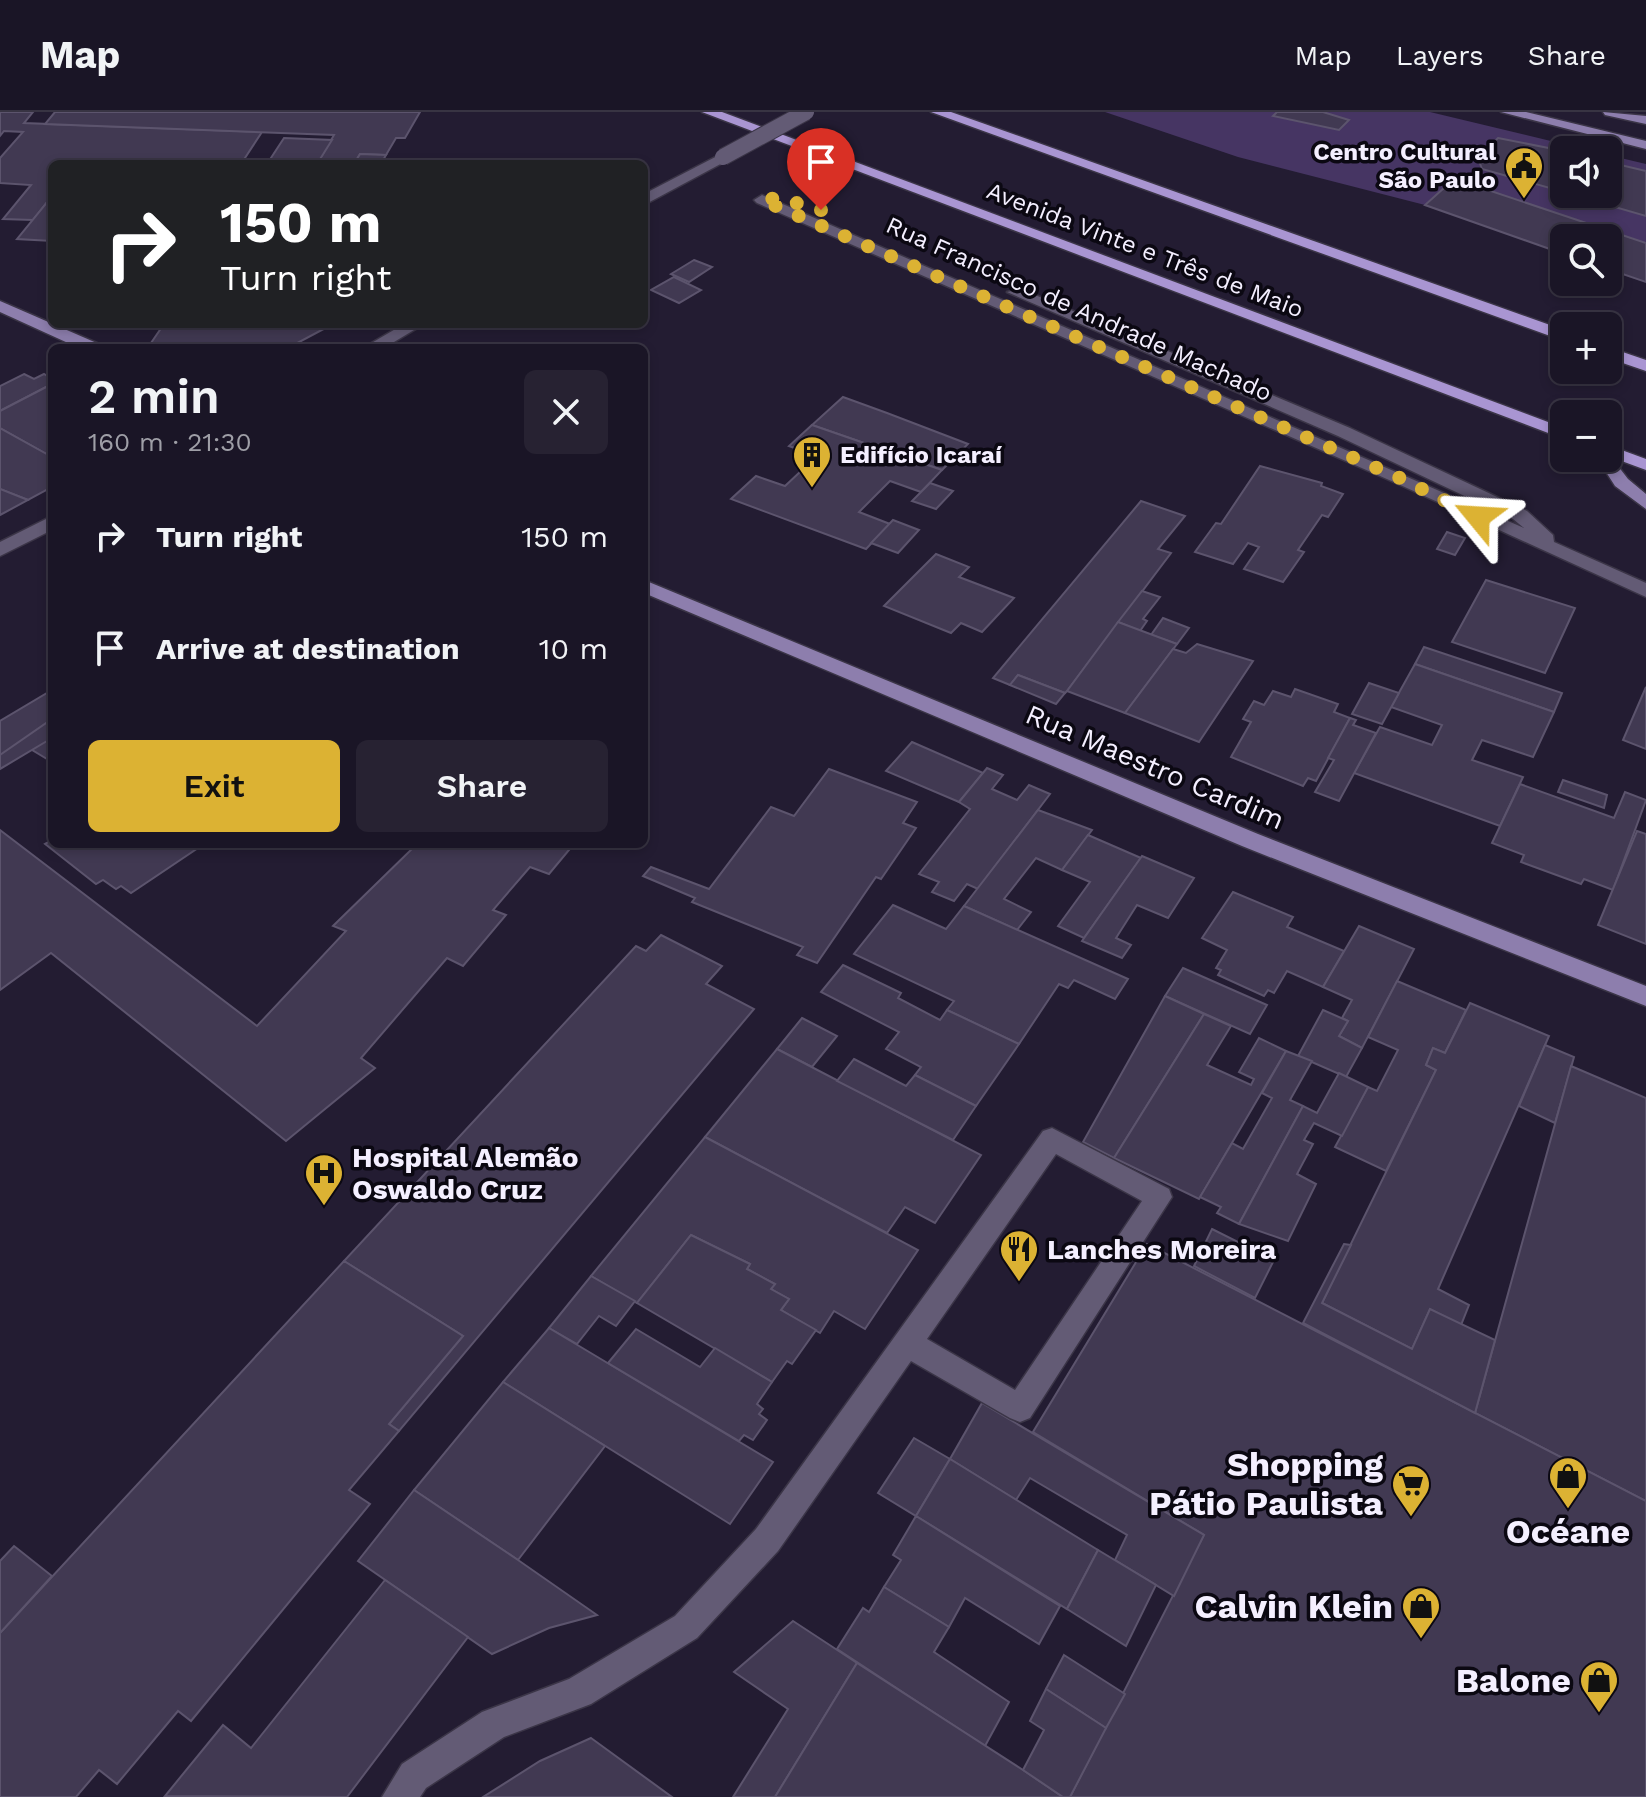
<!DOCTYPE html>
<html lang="en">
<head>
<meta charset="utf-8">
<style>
	body { margin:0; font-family:"Work Sans",sans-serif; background:#272232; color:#f1f3f6; height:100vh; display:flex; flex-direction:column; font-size:30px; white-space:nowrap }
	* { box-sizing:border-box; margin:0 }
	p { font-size:26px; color:#9f9fa7 }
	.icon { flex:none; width:44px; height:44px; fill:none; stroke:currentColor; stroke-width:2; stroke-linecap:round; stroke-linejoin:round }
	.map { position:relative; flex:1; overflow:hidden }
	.panel { position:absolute; left:48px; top:232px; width:600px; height:504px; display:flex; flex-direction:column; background:#1a1526; border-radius:12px; box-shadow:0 4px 12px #0003,0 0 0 2px #383443 }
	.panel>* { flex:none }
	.guide { position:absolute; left:48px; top:48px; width:600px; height:168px; border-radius:12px; box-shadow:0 4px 12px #0003,0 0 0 2px #383443; background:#202124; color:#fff; overflow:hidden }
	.controls { position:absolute; left:1550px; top:24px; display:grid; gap:16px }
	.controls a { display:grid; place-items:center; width:72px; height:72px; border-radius:12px; background:#1a1526; box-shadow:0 4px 12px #0003,0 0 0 2px #383443; font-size:40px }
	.pin { position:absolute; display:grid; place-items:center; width:68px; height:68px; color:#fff; margin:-82px -34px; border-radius:50% 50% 50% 0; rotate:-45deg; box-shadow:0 0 8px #0007 }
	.pin .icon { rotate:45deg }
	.me { position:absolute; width:88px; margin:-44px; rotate:297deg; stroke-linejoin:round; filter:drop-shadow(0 0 6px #0008) }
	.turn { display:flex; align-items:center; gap:28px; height:168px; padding:0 40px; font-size:36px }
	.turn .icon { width:104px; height:104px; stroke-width:2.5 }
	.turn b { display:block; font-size:56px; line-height:68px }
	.round { display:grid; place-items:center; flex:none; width:84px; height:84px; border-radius:12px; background:#272232 }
	.headline { display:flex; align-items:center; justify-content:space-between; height:136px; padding:0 40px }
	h1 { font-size:48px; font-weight:600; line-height:60px }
	.cta { display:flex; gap:16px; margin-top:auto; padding:16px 40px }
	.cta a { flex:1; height:92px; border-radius:12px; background:#dcb233; color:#111; font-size:32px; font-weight:600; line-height:92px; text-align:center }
	.cta a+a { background:#272232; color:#f1f3f6 }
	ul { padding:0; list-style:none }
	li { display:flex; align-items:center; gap:24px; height:112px; padding:0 40px }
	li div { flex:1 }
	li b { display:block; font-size:30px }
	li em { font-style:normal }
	header { display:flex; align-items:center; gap:48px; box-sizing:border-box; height:112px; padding:0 40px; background:#1a1526; border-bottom:2px solid #383443 }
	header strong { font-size:38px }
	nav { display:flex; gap:44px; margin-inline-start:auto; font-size:28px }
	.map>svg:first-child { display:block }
	.green { fill:#463563 }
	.building { fill:#413952; stroke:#5c546d; stroke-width:2 }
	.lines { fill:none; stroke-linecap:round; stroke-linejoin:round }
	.minor-casing { stroke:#3b3547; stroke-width:3 }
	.major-casing { stroke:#3b3547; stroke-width:3 }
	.highway-casing { stroke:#3b3547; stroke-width:3 }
	.minor { fill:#635b75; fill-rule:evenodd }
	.major { fill:#8d7ead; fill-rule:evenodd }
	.highway { fill:#a995d2; fill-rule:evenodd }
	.minor-bridge-casing { stroke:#3b3547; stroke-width:18; stroke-linecap:butt }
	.minor-bridge { stroke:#635b75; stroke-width:16 }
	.route { stroke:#dcb233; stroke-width:14; stroke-dasharray:0 25.2 }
	.labels { text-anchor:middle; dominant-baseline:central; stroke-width:7; stroke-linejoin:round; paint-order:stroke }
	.far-poi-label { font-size:24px; font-weight:bold; fill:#f4efff; stroke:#0b0812; text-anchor:end }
	.far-street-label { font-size:24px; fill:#f4efff; stroke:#0b0812 }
	.street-label { font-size:28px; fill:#f4efff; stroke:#0b0812 }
	.poi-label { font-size:28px; font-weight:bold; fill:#f4efff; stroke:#0b0812; text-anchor:start }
	.near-poi-label { font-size:34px; font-weight:bold; fill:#f4efff; stroke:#0b0812; text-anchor:end }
</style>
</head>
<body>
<header>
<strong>Map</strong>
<nav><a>Map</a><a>Layers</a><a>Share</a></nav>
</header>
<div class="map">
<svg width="1646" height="1685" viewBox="0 0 1646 1685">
	<rect width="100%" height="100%" fill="#231c32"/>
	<polygon class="green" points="1105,0 1430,0 1588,38 1564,38 1564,82 1608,82 1608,43 1646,52 1646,170 1608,126 1564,126 1564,142 1425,93 1238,45"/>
	<g class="building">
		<polygon points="0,0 33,0 24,11 262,20 241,52 52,52 52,90 48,89 33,108 3,107 31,73 0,71 0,46 23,20 4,19 0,24"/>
		<polygon points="55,0 420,0 405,26 396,26 386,43 360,42 354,52 317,52 334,23 45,12"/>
		<polygon points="1277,0 1323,0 1349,8 1339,18 1273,4"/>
		<polygon points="284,26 332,28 317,52 267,52"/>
		<polygon points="1498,26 1564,39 1564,80 1482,57 1478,46"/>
		<polygon points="360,42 386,43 381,52 354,52"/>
		<polygon points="1608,50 1646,59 1646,104 1570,82 1608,82"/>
		<polygon points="1464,70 1646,131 1646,170 1608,157 1608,126 1564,126 1564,142 1425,93 1444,76"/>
		<polygon points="48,89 52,90 52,129 17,127"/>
		<polygon points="694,148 712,155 689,170 671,162"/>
		<polygon points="674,165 701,178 679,191 651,178"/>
		<polygon points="164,212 333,212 288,236 186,236 151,231"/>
		<polygon points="24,262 34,267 44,262 52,267 52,272 0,299 0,274"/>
		<polygon points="52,272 52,345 0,316 0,299"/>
		<polygon points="843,285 887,301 968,332 942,358 812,313"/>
		<polygon points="812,313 942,358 921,380 890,369 859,400 890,412 866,437 731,387 756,364 785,374 817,344 789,334"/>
		<polygon points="0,316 52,345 52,375 28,388 0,377"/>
		<polygon points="1260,354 1322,371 1321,374 1343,382 1328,405 1322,403 1298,438 1304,440 1283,470 1244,457 1259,435 1248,431 1233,452 1195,440 1216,411 1221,412"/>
		<polygon points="930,371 953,379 936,397 912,389"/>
		<polygon points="0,377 28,388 0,403"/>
		<polygon points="1141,389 1185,404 1158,437 1171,441 1067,579 1065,581 1018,563 1010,573 993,566"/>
		<polygon points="893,408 919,418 898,441 871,431"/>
		<polygon points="1447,420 1465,426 1455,443 1437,437"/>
		<polygon points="936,442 969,455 959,465 1014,486 982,520 961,511 951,521 884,494"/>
		<polygon points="1486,468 1575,496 1545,561 1452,530"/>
		<polygon points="1142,479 1160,485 1143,507 1147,509 1140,519 1118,510"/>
		<polygon points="1163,506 1189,516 1177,532 1151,523"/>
		<polygon points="1118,510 1177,532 1125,601 1067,579"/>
		<polygon points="1197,532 1253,549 1199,630 1125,601 1173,537 1186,541"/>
		<polygon points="1424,535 1562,581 1554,600 1415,552"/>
		<polygon points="1415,552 1554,600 1533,645 1482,628 1472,648 1523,665 1500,714 1354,661 1380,615 1432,633 1442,613 1391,595"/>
		<polygon points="1018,563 1065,581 1056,592 1010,573"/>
		<polygon points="1369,571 1399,581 1382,612 1352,602"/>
		<polygon points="1646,575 1646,637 1623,628"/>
		<polygon points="1295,577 1338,592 1334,600 1350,606 1316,669 1308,666 1303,674 1231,645 1251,610 1243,607 1254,589 1264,593 1273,579 1291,585"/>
		<polygon points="52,578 52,650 27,635 0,655 0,609"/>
		<polygon points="1350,606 1356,608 1353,613 1376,621 1339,689 1315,680 1334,648 1328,646"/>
		<polygon points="52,607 52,626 0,657 0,643"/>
		<polygon points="912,630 983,661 959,690 886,659"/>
		<polygon points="987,656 1003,663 992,677 1017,688 1029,673 1050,682 978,777 967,772 954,789 932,780 939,770 919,762 970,697 959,690"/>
		<polygon points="829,657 917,690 903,711 916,716 881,767 876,765 817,851 797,843 803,835 692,790 695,786 643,764 651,755 709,777 771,695 794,704"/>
		<polygon points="1563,668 1607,683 1604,696 1558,680"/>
		<polygon points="1520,672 1614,706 1625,680 1646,688 1613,778 1584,767 1581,772 1521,750 1524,743 1492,731"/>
		<polygon points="1038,698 1092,718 1062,758 1036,746 1004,787 1031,800 1017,818 964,794"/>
		<polygon points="0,718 257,914 346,819 333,814 417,732 574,732 549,762 530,755 493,798 506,803 463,854 447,846 361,946 375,956 286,1029 51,841 0,878"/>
		<polygon points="1637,719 1646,722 1646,832 1598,813"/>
		<polygon points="1088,723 1141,746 1084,826 1058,814 1090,770 1062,758"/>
		<polygon points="52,728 52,732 204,732 131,781 121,774 116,777 103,768 96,772 45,732"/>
		<polygon points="1142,744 1194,766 1168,806 1137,793 1116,826 1131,833 1122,846 1082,829"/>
		<polygon points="1233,780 1293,805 1287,815 1344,839 1323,875 1287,859 1274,881 1268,878 1264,884 1218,863 1221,858 1216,856 1227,838 1202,826"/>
		<polygon points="893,793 946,817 964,794 1128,867 1115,887 1074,868 1068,876 1059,872 1019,932 947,898 954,889 854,842"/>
		<polygon points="1359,814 1414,837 1362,936 1339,924 1348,909 1342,906 1352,888 1323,875"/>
		<polygon points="661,823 722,854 706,872 754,897 399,1319 389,1312 463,1224 344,1149 636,834 646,839"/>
		<polygon points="843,853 901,881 898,886 940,908 947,898 1019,932 976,994 915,963 921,955 886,937 899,920 821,880"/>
		<polygon points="1183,856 1267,893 1250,922 1165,884"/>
		<polygon points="1397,869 1466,898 1445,941 1433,936 1426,953 1436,958 1386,1059 1335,1035 1368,975 1377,979 1398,938 1368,925"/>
		<polygon points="1165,884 1204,902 1114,1046 1083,1030"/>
		<polygon points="1470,891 1549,924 1438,1177 1469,1193 1461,1213 1430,1197 1412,1237 1322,1191 1436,958 1426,953 1433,936 1445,941"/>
		<polygon points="1323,898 1348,909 1339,924 1362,936 1346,965 1298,944"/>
		<polygon points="1204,902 1231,914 1207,953 1251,973 1254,967 1239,960 1259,926 1286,939 1199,1087 1114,1046"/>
		<polygon points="802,906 837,924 812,955 777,937"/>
		<polygon points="1545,933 1574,945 1555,1011 1519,994"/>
		<polygon points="777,937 981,1043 935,1111 905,1095 887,1121 705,1025"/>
		<polygon points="1286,939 1312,949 1290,988 1303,994 1239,1112 1217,1101 1221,1095 1200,1085 1232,1031 1243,1037 1272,986 1262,981"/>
		<polygon points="854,947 906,974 915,963 976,994 953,1028 837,969"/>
		<polygon points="1571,954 1646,986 1646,1389 1475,1301"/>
		<polygon points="1339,961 1368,975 1342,1024 1314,1011 1304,1028 1313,1032 1297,1062 1316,1072 1288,1129 1239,1112 1303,994 1317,1001"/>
		<polygon points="705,1025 918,1138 865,1217 834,1199 820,1221 781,1198 789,1187 771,1177 775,1172 747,1157 750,1152 691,1123 637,1191 591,1164"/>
		<polygon points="1212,1117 1274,1148 1255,1186 1194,1154"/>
		<polygon points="691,1123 750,1152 747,1157 775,1172 771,1177 789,1187 781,1198 816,1218 792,1252 787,1249 772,1270 637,1191"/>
		<polygon points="1147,1132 1646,1389 1646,1685 1070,1685 1204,1423 1033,1320"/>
		<polygon points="1344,1132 1351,1133 1322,1191 1412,1237 1430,1197 1495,1228 1475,1301 1303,1211"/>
		<polygon points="344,1149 463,1224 389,1312 399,1319 349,1378 370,1392 191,1609 178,1599 117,1672 99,1658 76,1685 0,1685 0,1521"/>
		<polygon points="591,1164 635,1189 616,1214 599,1204 577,1232 549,1216"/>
		<polygon points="549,1216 773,1350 730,1412 503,1270"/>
		<polygon points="636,1217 700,1255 715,1236 772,1270 757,1292 763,1297 759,1302 767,1308 753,1328 744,1323 739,1329 608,1251"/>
		<polygon points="503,1270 605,1334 518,1448 414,1378"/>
		<polygon points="982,1291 1204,1423 1174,1484 1115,1448 1127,1423 1030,1366 1016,1388 950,1347"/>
		<polygon points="914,1326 950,1347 916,1404 878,1381"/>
		<polygon points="950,1347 1098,1438 1067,1497 916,1404"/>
		<polygon points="414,1378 518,1448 597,1503 549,1516 492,1542 358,1449"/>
		<polygon points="916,1404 1060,1494 1039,1532 965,1486 949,1515 884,1475 901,1448 893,1443"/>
		<polygon points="14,1434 52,1464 0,1521 0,1449"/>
		<polygon points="1098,1438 1156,1473 1126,1534 1067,1497"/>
		<polygon points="385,1468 468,1525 347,1685 165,1684 223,1613 251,1636"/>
		<polygon points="884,1475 949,1515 934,1540 1009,1590 985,1634 837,1537 863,1496 869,1500"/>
		<polygon points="793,1509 857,1551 775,1685 733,1685 788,1597 734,1560"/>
		<polygon points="1064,1543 1125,1582 1106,1616 1046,1577"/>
		<polygon points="857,1551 1023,1658 1063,1685 775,1685"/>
		<polygon points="1046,1577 1106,1616 1070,1685 1063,1685 1023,1658 1044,1618 1030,1609"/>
		<polygon points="591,1626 672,1685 483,1685 540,1649"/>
	</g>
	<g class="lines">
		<defs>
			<g id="minor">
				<polygon points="723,41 730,45 728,48 644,93 644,82"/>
				<polygon points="762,83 1524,416 1513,407 1338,324 1007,180 1021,177 1350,316 1527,399 1553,423 1554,430 1646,471 1646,485 1396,371 757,91 754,88"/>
				<polygon points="404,212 424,212 384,236 363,236"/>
				<polygon points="52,404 52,418 0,444 0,430"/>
				<path d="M1052 1016 1169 1077 1172 1085 1030 1306 1020 1310 1010 1306 911 1249 778 1439 697 1526 591 1592 504 1625 426 1676 420 1685H382L402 1652 482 1600 569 1567 675 1504 756 1417 1043 1019ZM1056 1042 1142 1089 1015 1278 927 1227Z"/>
			</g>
			<g id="major">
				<polygon points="1501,0 1526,0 1646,29 1646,37"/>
				<polygon points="1603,0 1646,4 1646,12 1605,3"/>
				<polygon points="0,189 99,232 101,236 79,236 0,200"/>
				<polygon points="1608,341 1628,367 1646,382 1646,397 1615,374 1597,346 1608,346"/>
				<polygon points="644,468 1258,722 1646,874 1646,894 1242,734 644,481"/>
			</g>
			<g id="highway">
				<polygon points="702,0 722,0 1564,316 1564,327"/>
				<polygon points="931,0 951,0 1564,218 1564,229"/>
				<polygon points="1608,235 1646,248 1646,259 1608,246"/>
				<polygon points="1608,333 1646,347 1646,358 1608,344"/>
			</g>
		</defs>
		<use href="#minor" class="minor-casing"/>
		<use href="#major" class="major-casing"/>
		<use href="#highway" class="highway-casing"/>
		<use href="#minor" class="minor"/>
		<use href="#major" class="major"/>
		<use href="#highway" class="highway"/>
		<defs>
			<polyline id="minor-bridge" points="723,45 806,0"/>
		</defs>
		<use href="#minor-bridge" class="minor-bridge-casing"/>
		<use href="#minor-bridge" class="minor-bridge"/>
	</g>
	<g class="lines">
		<polyline class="route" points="821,98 779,86 762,88 1402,367 1478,405"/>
	</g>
	<defs>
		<symbol id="civic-pin" viewBox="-11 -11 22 30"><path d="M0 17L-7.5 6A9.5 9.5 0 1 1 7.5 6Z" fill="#dcb233" stroke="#0b0812"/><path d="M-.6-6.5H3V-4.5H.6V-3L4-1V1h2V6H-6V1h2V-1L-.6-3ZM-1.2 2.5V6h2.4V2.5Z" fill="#111"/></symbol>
		<symbol id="building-pin" viewBox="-11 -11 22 30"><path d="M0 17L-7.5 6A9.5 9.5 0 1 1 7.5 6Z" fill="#dcb233" stroke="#0b0812"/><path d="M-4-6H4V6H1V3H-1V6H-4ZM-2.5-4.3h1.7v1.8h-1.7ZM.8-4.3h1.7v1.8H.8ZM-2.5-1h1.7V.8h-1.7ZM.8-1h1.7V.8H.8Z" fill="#111"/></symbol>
		<symbol id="hospital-pin" viewBox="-11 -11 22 30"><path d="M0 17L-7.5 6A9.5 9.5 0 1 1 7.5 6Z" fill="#dcb233" stroke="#0b0812"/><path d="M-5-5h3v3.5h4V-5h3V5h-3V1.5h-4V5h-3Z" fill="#111"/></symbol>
		<symbol id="restaurant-pin" viewBox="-11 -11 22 30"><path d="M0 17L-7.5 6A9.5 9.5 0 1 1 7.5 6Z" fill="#dcb233" stroke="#0b0812"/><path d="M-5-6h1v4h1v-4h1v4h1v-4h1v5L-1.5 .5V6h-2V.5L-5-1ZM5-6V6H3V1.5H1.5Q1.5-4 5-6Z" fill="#111"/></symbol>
		<symbol id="shop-pin" viewBox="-11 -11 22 30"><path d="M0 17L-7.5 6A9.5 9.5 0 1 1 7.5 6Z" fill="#dcb233" stroke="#0b0812"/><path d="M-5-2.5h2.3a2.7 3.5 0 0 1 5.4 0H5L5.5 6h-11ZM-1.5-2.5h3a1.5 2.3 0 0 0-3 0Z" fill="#111"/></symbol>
		<symbol id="supermarket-pin" viewBox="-11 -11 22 30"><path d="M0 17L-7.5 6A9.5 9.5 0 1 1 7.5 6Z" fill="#dcb233" stroke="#0b0812"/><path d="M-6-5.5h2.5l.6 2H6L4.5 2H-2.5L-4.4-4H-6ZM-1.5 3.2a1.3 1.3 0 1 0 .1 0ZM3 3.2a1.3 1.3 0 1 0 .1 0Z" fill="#111"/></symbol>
	</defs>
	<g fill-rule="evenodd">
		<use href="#civic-pin" x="1502" y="32" width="44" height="60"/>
		<use href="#building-pin" x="790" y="321" width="44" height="60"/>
		<use href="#hospital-pin" x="302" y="1039" width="44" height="60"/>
		<use href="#restaurant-pin" x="997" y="1115" width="44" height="60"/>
		<use href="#shop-pin" x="1546" y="1342" width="44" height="60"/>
		<use href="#supermarket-pin" x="1389" y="1350" width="44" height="60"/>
		<use href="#shop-pin" x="1399" y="1472" width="44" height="60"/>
		<use href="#shop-pin" x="1577" y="1546" width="44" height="60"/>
	</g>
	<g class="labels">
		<g class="far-poi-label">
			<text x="1496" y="40">Centro Cultural<tspan x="1496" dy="28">São Paulo</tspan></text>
			<text x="840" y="343" text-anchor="start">Edifício Icaraí</text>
		</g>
		<g class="far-street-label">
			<text transform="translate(1145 138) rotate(21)">Avenida Vinte e Três de Maio</text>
			<text transform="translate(1079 197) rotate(24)">Rua Francisco de Andrade Machado</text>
		</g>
		<g class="street-label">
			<text transform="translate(1155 655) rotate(23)">Rua Maestro Cardim</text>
		</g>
		<g class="poi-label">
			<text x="352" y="1045">Hospital Alemão<tspan x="352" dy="32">Oswaldo Cruz</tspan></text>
			<text x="1047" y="1137">Lanches Moreira</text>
		</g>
		<g class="near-poi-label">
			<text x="1383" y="1352">Shopping<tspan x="1383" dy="39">Pátio Paulista</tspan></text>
			<text x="1568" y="1419" text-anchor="middle">Océane</text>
			<text x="1393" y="1494">Calvin Klein</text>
			<text x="1571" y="1568">Balone</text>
		</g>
	</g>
</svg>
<div class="controls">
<a><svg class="icon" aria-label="sound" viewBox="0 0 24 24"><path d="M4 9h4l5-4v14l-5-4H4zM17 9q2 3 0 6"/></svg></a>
<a><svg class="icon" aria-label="search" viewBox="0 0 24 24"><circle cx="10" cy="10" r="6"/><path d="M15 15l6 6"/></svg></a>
<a>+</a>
<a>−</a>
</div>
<div class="pin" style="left:821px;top:98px;background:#d93025"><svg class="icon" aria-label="arrive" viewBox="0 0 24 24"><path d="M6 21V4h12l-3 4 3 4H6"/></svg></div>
<svg class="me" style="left:1478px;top:405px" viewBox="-20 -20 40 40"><path d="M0-17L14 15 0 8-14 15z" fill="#dcb233" stroke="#fff" stroke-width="4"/></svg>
<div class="guide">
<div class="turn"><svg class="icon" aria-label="right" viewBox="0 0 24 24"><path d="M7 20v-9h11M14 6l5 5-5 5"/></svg><div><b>150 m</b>Turn right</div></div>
</div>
<section class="panel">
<div class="headline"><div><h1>2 min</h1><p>160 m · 21:30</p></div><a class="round"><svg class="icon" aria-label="close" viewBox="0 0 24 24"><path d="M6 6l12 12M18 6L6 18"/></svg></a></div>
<ul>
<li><svg class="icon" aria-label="right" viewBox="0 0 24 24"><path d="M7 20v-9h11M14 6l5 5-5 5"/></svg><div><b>Turn right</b></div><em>150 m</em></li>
<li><svg class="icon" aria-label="arrive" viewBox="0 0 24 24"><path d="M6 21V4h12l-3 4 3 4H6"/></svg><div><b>Arrive at destination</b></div><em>10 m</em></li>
</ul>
<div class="cta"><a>Exit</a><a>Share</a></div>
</section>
</div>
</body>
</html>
